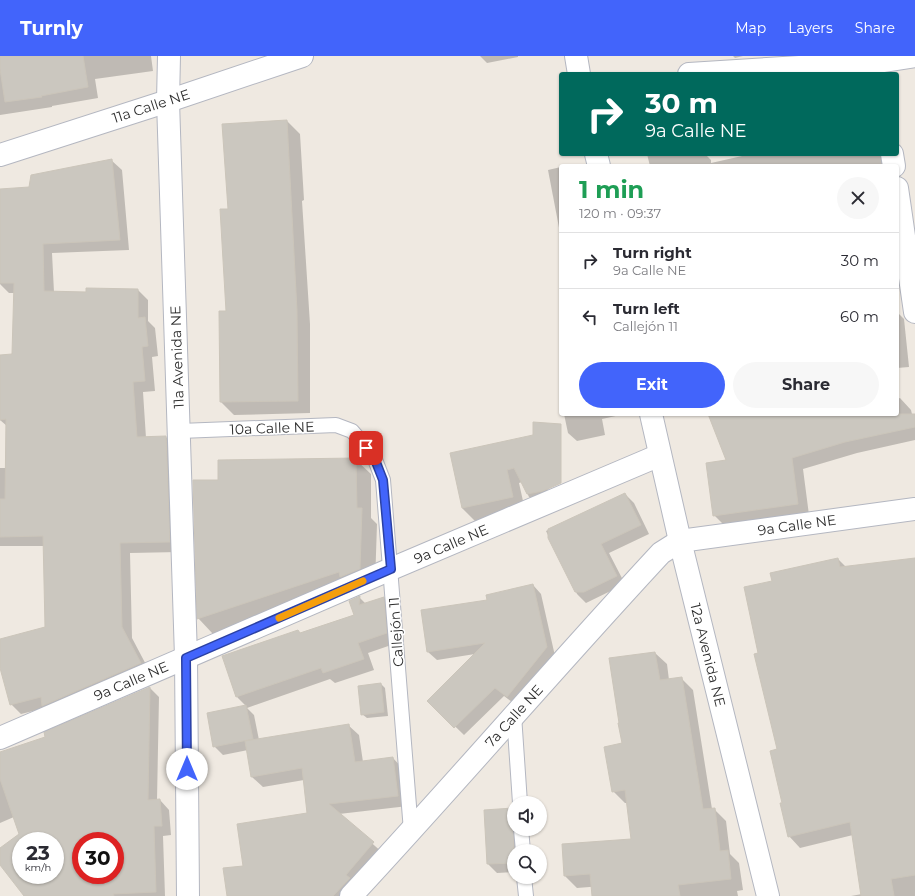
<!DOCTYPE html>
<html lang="en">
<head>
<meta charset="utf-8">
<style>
	body { margin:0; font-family:Montserrat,sans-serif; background:#f7f7f7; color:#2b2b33; height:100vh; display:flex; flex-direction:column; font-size:15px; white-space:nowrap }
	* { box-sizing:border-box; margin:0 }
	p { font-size:13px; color:#7c7c81 }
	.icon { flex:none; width:22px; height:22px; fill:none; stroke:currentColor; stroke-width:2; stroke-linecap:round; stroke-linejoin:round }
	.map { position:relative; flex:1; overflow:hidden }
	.details { position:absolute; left:559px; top:108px; width:340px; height:252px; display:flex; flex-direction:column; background:#fff; border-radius:4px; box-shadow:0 1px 3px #0004 }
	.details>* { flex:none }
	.banner { position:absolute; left:559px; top:16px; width:340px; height:84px; border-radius:4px; box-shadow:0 1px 3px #0004; background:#00695c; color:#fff; overflow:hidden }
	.buttons { position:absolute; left:507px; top:740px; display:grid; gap:8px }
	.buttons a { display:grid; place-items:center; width:40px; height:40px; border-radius:50%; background:#fff; box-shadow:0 1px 3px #0004; font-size:20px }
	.speed { position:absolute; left:12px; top:776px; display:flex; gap:8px; font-size:20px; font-weight:700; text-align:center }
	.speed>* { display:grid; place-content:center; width:52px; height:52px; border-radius:50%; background:#fff; box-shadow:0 1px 3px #0004; line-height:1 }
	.speed small { font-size:10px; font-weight:400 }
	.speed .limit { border:6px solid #d22; background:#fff; color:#111 }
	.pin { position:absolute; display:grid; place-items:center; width:34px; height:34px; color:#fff; margin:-17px; border-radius:8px; box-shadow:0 2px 6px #0006 }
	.me { position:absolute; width:44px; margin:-22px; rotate:0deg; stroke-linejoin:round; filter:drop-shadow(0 0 3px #0008) }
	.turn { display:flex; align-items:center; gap:14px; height:84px; padding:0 20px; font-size:18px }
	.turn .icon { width:52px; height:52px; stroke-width:2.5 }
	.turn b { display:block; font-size:28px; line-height:34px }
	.round { display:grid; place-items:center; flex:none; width:42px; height:42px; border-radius:21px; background:#f7f7f7 }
	.headline { display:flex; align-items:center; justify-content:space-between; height:68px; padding:0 20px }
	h1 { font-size:24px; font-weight:700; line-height:30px; color:#1e9e55 }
	.primary-button { display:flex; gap:8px; margin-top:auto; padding:8px 20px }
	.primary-button a { flex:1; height:46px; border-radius:24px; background:#4264fb; color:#fff; font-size:16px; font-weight:700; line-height:46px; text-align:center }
	.primary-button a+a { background:#f7f7f7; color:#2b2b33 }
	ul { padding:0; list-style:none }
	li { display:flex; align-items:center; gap:12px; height:56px; padding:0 20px; border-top:1px solid #e1e1e2 }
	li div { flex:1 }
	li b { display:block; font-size:15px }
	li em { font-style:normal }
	header { display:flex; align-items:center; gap:24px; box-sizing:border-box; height:56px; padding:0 20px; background:#4264fb; color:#fff }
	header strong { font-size:19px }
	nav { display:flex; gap:22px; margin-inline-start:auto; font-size:14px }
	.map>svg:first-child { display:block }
	.shadow { fill:#0003; fill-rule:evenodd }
	.building { fill:#cbc7bf; stroke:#cbc5ba; fill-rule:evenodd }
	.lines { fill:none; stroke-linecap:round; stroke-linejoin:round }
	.lane-casing { stroke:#b4b7c1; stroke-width:16 }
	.street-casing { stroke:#b4b7c1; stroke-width:24 }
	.lane { stroke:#fff; stroke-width:14 }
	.street { stroke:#fff; stroke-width:22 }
	.route-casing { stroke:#2b41a3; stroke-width:10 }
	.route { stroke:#4264fb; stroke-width:7 }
	.slow { stroke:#f59e0b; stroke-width:7 }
	.labels { text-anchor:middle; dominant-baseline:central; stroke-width:3; stroke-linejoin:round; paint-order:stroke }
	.street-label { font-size:14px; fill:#2e2e2e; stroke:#fff }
</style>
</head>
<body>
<header>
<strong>Turnly</strong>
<nav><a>Map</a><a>Layers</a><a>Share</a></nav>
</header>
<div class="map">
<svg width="915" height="840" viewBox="0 0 915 840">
	<rect width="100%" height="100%" fill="#efe9e1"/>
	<g class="shadow">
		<polygon points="0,0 151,0 153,15 95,23 98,42 52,50 52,51 0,59"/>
		<polygon points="480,0 518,0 518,1 487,7"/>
		<polygon points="733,0 743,0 735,2"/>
		<polygon points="287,65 300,78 304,144 302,145 310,268 310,357 234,359 221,346 227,256 229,154"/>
		<polygon points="647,98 705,98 711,104 711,107 751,98 885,98 888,110 650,110"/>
		<polygon points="111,104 122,114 129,194 52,197 54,236 87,237 87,233 138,234 148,244 148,265 155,272 158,300 152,301 155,335 143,336 146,382 166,381 176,391 179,496 130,497 132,582 151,618 45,652 21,658 11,648 0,608 0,584 46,572 44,490 0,490 0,412 6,412 7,370 0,364 0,300 13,299 15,237 9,237 0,228 0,134 30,132"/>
		<polygon points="561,111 561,182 548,114"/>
		<polygon points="897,256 904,263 909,311 897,312"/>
		<polygon points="900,342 911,354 915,371 915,384 857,397 803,413 809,459 726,471 714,459 727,405 709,358 897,358 897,343"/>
		<polygon points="564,358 625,358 602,363 605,379 577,385 568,377"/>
		<polygon points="533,388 539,394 551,449 542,453 529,441 522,426 519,427 525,454 475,465 462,452"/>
		<polygon points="355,403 371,418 371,462 377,468 375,528 352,532 213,578 198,562 219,425"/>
		<polygon points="625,438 634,447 649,478 609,497 625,528 586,547 577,538 546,475"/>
		<polygon points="838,503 846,511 915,503 915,840 851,840 862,838 853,779 800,792 789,780 784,747 779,694 759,598 773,526"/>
		<polygon points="533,529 541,538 555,600 516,649 504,640 464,679 429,645 475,598 437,604 428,596"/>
		<polygon points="359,541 366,548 384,542 394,553 397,587 368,597 374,614 335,627 330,623 247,652 254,659 259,684 348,669 359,679 363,706 393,702 403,713 408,750 339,758 384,798 353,840 228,840 245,811 308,758 304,724 263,731 252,721 248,694 223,699 214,690 208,658 246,650 237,641 301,578 355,560"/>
		<polygon points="655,597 667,608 669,624 681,622 693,634 712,753 714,753 726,765 730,798 739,807 743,834 737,835 738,840 604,840 602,830 577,832 565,820 632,784 628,747 625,747 613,735 624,688"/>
		<polygon points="381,628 385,632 388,660 367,662 362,658"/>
		<path d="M150 632 159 641 157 744H160L169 754 171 779 163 780 165 840H25L0 807V793L81 732 0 767V697L46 682ZM21 785H55V819H21ZM81 785H115V819H81Z"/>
		<polygon points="513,753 514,754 514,773 532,773 524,775 522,795 514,795 514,816 497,817 488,808 485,755"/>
	</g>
	<g class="building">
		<polygon points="0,0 83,0 88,31 41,40 42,41 5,46 0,13"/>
		<polygon points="287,64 297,255 298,345 220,346 219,255 226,255 220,153 228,153 222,68"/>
		<polygon points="112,103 120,184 43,188 44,235 86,236 86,232 138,233 138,262 145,261 148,290 142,291 145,325 133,326 137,381 166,380 170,486 120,487 122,571 141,607 42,650 41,641 10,649 0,612 0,583 45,571 43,480 0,481 0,443 5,443 6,363 0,364 0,299 12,298 14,227 0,227 0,133 29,131 31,119"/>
		<polygon points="708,358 915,358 915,371 845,386 792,402 798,448 713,460 706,407 726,404"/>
		<polygon points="533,366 561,368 561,427 543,435 527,438 514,412 507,414 513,441 462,452 450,397 533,379"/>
		<polygon points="356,402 357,452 362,452 360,513 340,521 339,516 197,563 193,424 218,424 218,404"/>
		<polygon points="625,437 641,469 601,488 617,520 584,536 575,536 548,482 548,473"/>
		<polygon points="838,502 840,511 915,502 915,819 891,823 894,840 861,840 850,766 788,781 780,747 782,747 770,695 777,693 754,598 758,597 744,531 772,525 770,517"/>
		<polygon points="533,528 547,591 507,641 495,632 454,672 427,645 485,587 427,596 421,554 487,544 486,539"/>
		<polygon points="360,540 359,549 384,541 387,577 358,587 364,603 323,617 321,612 236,641 222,600 298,574 300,577 354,559 349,545"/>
		<polygon points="655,596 660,624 682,621 703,753 715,752 720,795 728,794 731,823 678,829 680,840 592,840 590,818 564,820 562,788 631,783 625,734 612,736 604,691 622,687 618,667 619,667 609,602"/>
		<polygon points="381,627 384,656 361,659 358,630"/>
		<path d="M150 631 148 744 160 743 162 770H154L156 836 113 838 114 840H24L0 809V792L19 778 0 723V696L45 681 44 676ZM21 785H55V819H21ZM81 785H115V819H81Z"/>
		<polygon points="246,649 253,683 213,691 207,657"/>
		<polygon points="349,668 355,706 393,701 398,740 329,748 374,786 346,819 350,822 333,840 227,840 223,812 243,810 237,768 307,757 302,712 251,721 245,685"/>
		<polygon points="513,752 514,807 487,808 484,754"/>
	</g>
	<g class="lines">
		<defs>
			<g id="lane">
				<polyline points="180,375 336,369 352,375 359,383 374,401 383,424 411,775"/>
				<polyline points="514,659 520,747"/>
				<polyline points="521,773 523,795"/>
				<polyline points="524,821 526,840"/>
			</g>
			<g id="street">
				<polyline points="169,0 168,45 186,601 188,840"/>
				<polyline points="576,0 579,18"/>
				<polyline points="689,18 878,6 915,0"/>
				<polyline points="596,98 599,110"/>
				<polyline points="892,98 894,110"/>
				<polyline points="0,99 168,45 302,0"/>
				<polyline points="897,132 915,256"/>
				<polyline points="651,358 680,485 768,840"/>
				<polyline points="0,682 391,513 660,399"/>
				<path d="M351 840C456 727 556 610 661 497L680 485 915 453"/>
			</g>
		</defs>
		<use href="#lane" class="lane-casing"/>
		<use href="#street" class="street-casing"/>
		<use href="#lane" class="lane"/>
		<use href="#street" class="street"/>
	</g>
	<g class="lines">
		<defs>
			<polyline id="route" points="187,713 186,602 391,513 383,424 374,401 366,392"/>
		</defs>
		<use href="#route" class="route-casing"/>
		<use href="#route" class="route"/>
		<polyline class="slow" points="279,562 363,525"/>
	</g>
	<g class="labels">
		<g class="street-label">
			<text transform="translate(151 50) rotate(-18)">11a Calle NE</text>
			<text transform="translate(177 301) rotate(-92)">11a Avenida NE</text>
			<text transform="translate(272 372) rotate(-2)">10a Calle NE</text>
			<text transform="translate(797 469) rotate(-8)">9a Calle NE</text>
			<text transform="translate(451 488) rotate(-23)">9a Calle NE</text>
			<text transform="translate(396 576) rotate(-94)">Callejón 11</text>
			<text transform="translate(708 599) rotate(76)">12a Avenida NE</text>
			<text transform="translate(131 625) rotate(-23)">9a Calle NE</text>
			<text transform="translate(514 660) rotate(-48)">7a Calle NE</text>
		</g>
	</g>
</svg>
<div class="buttons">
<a><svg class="icon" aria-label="sound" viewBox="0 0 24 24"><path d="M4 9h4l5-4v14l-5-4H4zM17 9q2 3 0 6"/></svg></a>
<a><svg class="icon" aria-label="search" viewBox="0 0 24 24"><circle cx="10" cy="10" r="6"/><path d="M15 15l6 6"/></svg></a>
</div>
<div class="speed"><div>23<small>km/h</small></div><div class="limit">30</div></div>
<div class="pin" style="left:366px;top:392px;background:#d93025"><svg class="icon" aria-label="arrive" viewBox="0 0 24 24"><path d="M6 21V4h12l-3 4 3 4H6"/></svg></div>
<svg class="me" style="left:187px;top:713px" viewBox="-20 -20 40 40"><circle r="19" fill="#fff"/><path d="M0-13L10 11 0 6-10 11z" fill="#4264fb"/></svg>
<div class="banner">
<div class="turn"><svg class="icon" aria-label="right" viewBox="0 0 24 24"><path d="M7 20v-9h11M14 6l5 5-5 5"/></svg><div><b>30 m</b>9a Calle NE</div></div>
</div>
<section class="details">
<div class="headline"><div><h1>1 min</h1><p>120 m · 09:37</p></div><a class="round"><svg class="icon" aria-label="close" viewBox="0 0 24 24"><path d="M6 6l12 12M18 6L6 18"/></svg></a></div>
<ul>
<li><svg class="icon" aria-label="right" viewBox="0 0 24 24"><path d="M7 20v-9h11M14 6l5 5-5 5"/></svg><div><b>Turn right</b><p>9a Calle NE</p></div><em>30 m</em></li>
<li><svg class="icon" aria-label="left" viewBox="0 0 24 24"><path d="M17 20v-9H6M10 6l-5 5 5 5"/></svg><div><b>Turn left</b><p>Callejón 11</p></div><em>60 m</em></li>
</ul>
<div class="primary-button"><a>Exit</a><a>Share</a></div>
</section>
</div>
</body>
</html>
